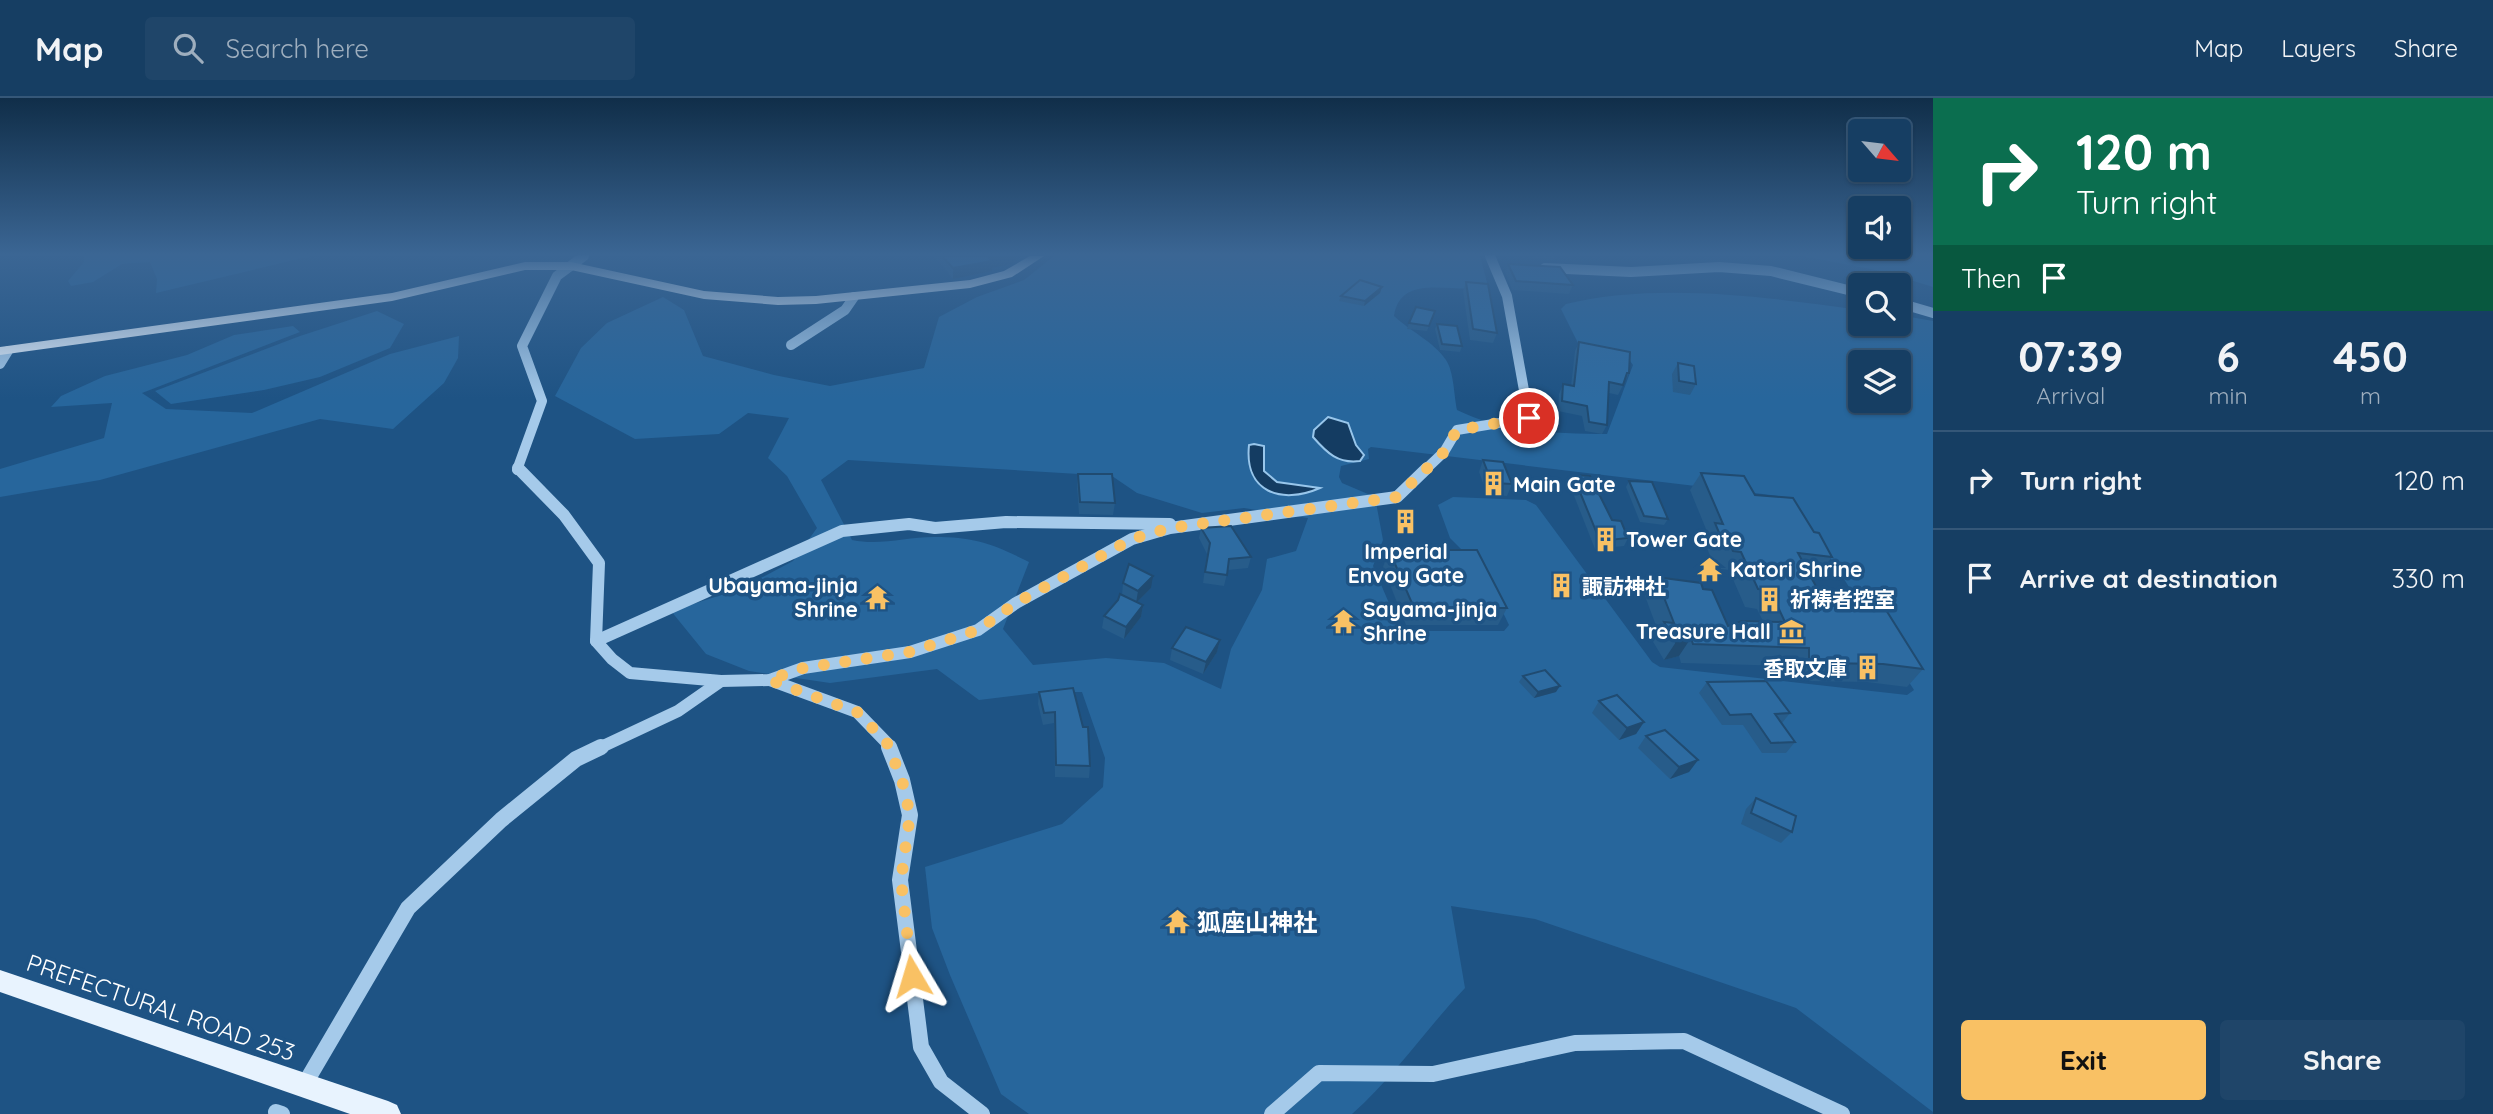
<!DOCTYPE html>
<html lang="en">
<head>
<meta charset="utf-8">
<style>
	body { margin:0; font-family:Quicksand,"Noto Sans JP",sans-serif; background:#1f4569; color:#f1f3f6; height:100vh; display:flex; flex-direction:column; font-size:26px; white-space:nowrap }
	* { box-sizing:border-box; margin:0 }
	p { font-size:23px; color:#9eaebe }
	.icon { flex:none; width:38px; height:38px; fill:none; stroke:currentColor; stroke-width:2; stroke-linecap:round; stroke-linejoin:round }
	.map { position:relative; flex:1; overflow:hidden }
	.sheet { display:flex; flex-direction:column; background:#163e63; width:560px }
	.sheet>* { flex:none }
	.hud { background:#0b6e4f; color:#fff; overflow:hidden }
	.needle { width:46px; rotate:118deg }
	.fabs { position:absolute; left:1848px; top:21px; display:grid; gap:14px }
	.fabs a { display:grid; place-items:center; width:63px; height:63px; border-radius:7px; background:#163e63; box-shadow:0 2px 5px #0004,0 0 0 2px #355778; font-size:35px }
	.pin { position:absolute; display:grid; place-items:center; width:60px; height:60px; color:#fff; margin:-30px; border:4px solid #fff; border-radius:50%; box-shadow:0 2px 7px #0007 }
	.me { position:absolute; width:77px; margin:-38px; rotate:353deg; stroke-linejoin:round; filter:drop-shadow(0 0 5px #0008) }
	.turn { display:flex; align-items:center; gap:24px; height:147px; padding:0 28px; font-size:32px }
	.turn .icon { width:91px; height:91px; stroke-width:2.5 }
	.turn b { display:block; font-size:49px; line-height:60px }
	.then { display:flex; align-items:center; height:66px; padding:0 28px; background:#0003; gap:14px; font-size:26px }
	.eta { display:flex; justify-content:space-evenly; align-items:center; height:119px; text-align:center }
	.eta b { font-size:42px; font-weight:800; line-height:49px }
	.primary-button { display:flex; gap:14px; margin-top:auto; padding:14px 28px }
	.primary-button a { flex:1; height:80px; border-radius:7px; background:#f9c164; color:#111; font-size:28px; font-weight:800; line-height:80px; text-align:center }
	.primary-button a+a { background:#1f4569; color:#f1f3f6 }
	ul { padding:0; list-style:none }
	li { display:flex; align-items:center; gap:21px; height:98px; padding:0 28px; border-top:2px solid #355778 }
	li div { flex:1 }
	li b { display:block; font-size:26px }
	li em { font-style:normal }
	header { display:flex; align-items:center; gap:42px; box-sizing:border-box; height:98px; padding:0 35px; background:#163e63; border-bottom:2px solid #355778 }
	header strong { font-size:33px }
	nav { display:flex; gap:38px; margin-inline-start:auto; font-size:24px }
	.search { width:490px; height:63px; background:#1f4569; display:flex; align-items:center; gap:18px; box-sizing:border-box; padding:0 24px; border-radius:7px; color:#9eaebe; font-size:26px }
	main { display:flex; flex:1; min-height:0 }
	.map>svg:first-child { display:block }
	.green { fill:#27669c; fill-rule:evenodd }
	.water { fill:#143c62; stroke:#98c6eb; stroke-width:2 }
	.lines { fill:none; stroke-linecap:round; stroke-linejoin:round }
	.minor-far2 { stroke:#a5caea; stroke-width:10 }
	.minor-far1 { stroke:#a5caea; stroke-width:12 }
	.minor { stroke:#a5caea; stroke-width:16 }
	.major { fill:#e8f3fe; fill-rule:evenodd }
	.wall { fill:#275c8a }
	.shaded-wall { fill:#204b71 }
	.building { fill:#2d6ba1; stroke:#204b71; stroke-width:2 }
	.route { stroke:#f9c164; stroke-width:12; stroke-dasharray:0 21.6 }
	.labels { text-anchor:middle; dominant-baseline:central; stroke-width:7; stroke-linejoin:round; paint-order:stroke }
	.poi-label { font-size:21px; font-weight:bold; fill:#fff; stroke:#1e5384; text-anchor:start }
	.near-poi-label { font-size:24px; font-weight:bold; fill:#fff; stroke:#1e5384; text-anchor:start }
	.near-street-label { font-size:24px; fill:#fff; stroke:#1e5384 }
</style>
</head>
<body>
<header>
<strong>Map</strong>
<div class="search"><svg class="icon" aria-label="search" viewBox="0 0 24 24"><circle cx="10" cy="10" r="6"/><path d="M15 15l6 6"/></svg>Search here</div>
<nav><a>Map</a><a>Layers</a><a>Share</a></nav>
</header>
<main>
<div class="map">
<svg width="1933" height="1016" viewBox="0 0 1933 1016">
	<rect width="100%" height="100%" fill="#1e5384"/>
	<g class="green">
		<polygon points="84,158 311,158 156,195 157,181 150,164 122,166 93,184 71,188 68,183 84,164"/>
		<path d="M1054 158H1480L1488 188C1457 198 1401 172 1394 218 1410 233 1434 244 1446 262 1454 274 1454 298 1457 312 1504 335 1556 335 1607 336L1633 267 1628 260 1579 247 1561 211 1566 206C1657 184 1767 199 1860 212V226H1899V217L1933 223V1014L1796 910 1535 821 1451 808 1465 890C1426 931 1394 979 1352 1016H1029L1001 996 950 877 932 830 925 769 1062 726 1103 689 1105 660 1082 594H1045L979 602 937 571 830 585 749 573 706 556 671 513 740 491 793 463 817 430 787 378 768 360 789 320 748 315 719 336 635 341 555 298 581 250 607 225 663 199 684 212 703 258 774 277 830 288 924 270 939 219 977 199 1024 182ZM1860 264H1899V303H1860ZM1371 349 1779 398 1796 405 1914 592 1907 597 1660 569 1652 564 1536 407 1526 402 1453 399 1438 407 1450 440 1483 473 1509 527 1504 533H1409L1398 526 1373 468 1383 442 1375 399 1342 385 1339 379 1341 368 1369 361 1368 351ZM848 362 1112 378 1137 395 1202 415 1244 410 1308 420 1296 453 1267 461 1262 492 1231 551 1221 591 1164 565 1106 560 1033 567 1003 531 1029 464C993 446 975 439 934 439 906 439 880 448 852 442L821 382Z"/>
		<polygon points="1802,158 1933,158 1933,189 1881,173"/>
		<polygon points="377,213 404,226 390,250 320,279 264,292 171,306 155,293 300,238"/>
		<polygon points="293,228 300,234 142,295 166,311 252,315 390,256 459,238 458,260 444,285 393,331 320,321 100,382 0,399 0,371 104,340 112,305 51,309 61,298 105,278 187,257 234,237"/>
	</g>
	<g class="water">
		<path d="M1328 319 1348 325 1356 347 1364 357 1360 363C1338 366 1327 355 1313 339L1314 332Z"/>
		<path d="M1254 346 1264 348V373L1277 384 1320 390C1281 407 1244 394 1249 347Z"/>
	</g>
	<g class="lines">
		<g class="minor-far2">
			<polyline points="1545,170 1631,174 1719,169 1771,173 1860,195"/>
			<polyline points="1899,205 1933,215"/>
			<polyline points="791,247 845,212 854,199"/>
			<polyline points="0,266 8,253"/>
			<polyline points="517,372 542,303 522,248 557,178 584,158"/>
			<polyline points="1425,372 1444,354 1457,332 1529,320 1507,198 1490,158"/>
		</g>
		<g class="minor-far1">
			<polyline points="518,370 564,417 599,465 596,543 612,561 630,575 721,583 770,582 803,570 910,554 978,532 1016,505 1132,441 1170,430 1397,399 1427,370"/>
			<polyline points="596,543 842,433 909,426 935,430 1006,424 1170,426"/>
			<polyline points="770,582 857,614 887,645 889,651"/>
			<polyline points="597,651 678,613 721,583"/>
		</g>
		<g class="minor">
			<polyline points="889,649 902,682 910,717 900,782 921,949 941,984 982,1016"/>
			<polyline points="303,989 408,810 501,722 576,661 601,649"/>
			<polyline points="276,1014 282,1016"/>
			<polyline points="1272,1016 1319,975 1433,976 1575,945 1684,943 1842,1016"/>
		</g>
		<g class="major">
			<polygon points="1030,158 1044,158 1012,179 970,190 816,206 778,207 704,201 571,172 525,172 392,203 0,257 0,249 392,195 525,164 571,164 704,193 778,199 816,198 970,182 1004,173"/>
			<polygon points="0,872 388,1003 397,1007 401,1016 350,1016 0,894"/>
		</g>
	</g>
	<g class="wall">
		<polygon points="934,158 1016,158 1016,163 1011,166 992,170 992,173 953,181"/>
		<polygon points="1534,158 1556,158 1553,162 1533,161"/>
		<polygon points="1508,166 1573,187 1569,196 1512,192 1505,174"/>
		<polygon points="1466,184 1497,235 1493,245 1470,242 1463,193"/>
		<polygon points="1382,189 1380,195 1364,208 1339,203 1341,198"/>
		<polygon points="1435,213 1427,233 1407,231 1409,225"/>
		<polygon points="1437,226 1462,248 1460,254 1440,252 1435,231"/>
		<polygon points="1579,244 1629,275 1618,297 1609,295 1607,327 1602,336 1585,333 1582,318 1558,313 1559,296 1563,286 1571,288 1575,253"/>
		<polygon points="1678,265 1696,286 1690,297 1673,294 1672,276"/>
		<polygon points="1483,362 1512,386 1507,398 1487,396 1479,374"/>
		<polygon points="1701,375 1755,397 1814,434 1832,459 1818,477 1810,476 1825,505 1923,571 1907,589 1867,584 1806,583 1794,581 1794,568 1681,565 1679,558 1664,562 1652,542 1658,533 1645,498 1656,479 1703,491 1728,528 1763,523 1757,511 1745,509 1729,472 1721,471 1717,462 1711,460 1704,443 1708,436 1690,392"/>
		<polygon points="1078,376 1115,405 1113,417 1079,416 1077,387"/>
		<polygon points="1573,377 1628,440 1624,448 1595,451 1569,385"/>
		<polygon points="1629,383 1668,421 1664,427 1640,424 1626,389"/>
		<polygon points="1201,430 1251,459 1248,470 1228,472 1224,488 1203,485 1207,456 1199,440"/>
		<polygon points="1389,452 1507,510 1498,527 1406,527 1383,469"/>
		<polygon points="1123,485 1151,490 1137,504 1143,507 1141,519 1124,541 1102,530 1104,518 1122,497"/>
		<polygon points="1220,542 1217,554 1203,576 1170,562 1172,550"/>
		<polygon points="1523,578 1556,594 1534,600 1519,584"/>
		<polygon points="1707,584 1790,615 1782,625 1795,644 1786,655 1762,655 1743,627 1722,627 1699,595"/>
		<polygon points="1073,590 1090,668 1089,680 1055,679 1054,625 1043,627 1038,606 1039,594"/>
		<polygon points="1599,603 1644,624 1636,636 1619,642 1592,615"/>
		<polygon points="1646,638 1698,662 1689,674 1670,681 1638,650"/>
		<polygon points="1756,700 1792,734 1781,745 1741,726 1746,711"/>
	</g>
	<g class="shaded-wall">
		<polygon points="996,158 1016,158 1016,163 1011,166 992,170 992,173 953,181 953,170"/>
		<polygon points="1382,189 1380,195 1364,208 1365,203"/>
		<polygon points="1153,478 1151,490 1136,505 1138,493"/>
		<polygon points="1143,507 1141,519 1124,541 1126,529"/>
		<polygon points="1691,540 1679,558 1664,562 1676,544"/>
		<polygon points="1220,542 1217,554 1203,576 1206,564"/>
		<polygon points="1560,588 1556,594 1534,600 1538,594"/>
		<polygon points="1644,624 1636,636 1619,642 1627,630"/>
		<polygon points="1698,662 1689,674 1670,681 1679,669"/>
	</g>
	<g class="building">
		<polygon points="942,158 996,158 989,160 992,163 953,170"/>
		<polygon points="1508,166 1560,169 1573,187 1516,183"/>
		<polygon points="1360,182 1382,189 1365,203 1341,198"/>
		<polygon points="1466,184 1488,186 1497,235 1473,231"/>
		<polygon points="1416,209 1435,213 1429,228 1409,225"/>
		<polygon points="1437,226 1457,228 1462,248 1442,246"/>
		<polygon points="1579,244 1630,254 1629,275 1627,275 1623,287 1609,284 1607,327 1589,324 1587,308 1562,303 1563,286 1574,288"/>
		<polygon points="1678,265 1694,268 1696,286 1679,283"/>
		<polygon points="1483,362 1503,364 1512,386 1492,385"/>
		<polygon points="1701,375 1744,378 1755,397 1793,400 1814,434 1819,435 1832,459 1798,455 1825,505 1886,512 1923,571 1883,566 1821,565 1809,563 1809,550 1693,546 1691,540 1676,544 1664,524 1674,525 1656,479 1701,485 1703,491 1712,492 1728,528 1742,523 1785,524 1770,492 1758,491 1741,454 1733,453 1729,444 1722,442 1715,425 1723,426"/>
		<polygon points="1078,376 1112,376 1115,405 1080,404"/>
		<polygon points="1573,377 1590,378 1612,422 1621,423 1628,440 1600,443"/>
		<polygon points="1629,383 1652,384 1668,421 1644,418"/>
		<polygon points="1231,428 1251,459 1229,461 1227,477 1205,474 1210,445 1201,430"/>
		<polygon points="1389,452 1477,452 1507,510 1414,510"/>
		<polygon points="1129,466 1153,478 1138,493 1123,485"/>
		<polygon points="1120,496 1143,507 1126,529 1104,518 1118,502"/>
		<polygon points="1186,529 1220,542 1206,564 1172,550"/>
		<polygon points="1545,572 1560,588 1538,594 1523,578"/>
		<polygon points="1766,583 1790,615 1775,616 1795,644 1771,645 1751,616 1730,617 1707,584"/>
		<polygon points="1073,590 1083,629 1088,629 1090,668 1056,667 1055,614 1044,615 1039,594"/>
		<polygon points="1617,597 1644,624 1627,630 1599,603"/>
		<polygon points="1665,632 1698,662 1679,669 1646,638"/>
		<polygon points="1756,700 1796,718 1792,734 1751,715"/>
	</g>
	<linearGradient id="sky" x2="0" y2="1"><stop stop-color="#102e49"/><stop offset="0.52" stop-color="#3b6694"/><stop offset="1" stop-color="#3b6694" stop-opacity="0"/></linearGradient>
	<rect width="1933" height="301" fill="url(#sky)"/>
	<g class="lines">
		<polyline class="route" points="912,878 901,782 910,717 902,682 887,645 857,614 769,582 803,570 910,554 978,532 1016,505 1132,441 1170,430 1397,399 1444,354 1457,332 1529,320"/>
	</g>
	<defs>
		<symbol id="building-bare" viewBox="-9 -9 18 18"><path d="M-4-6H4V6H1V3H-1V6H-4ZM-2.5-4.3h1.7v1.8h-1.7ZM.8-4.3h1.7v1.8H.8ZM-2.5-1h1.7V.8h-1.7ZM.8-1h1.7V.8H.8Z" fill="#f9c164" stroke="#1e5384" stroke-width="2.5" paint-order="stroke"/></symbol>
		<symbol id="temple-bare" viewBox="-9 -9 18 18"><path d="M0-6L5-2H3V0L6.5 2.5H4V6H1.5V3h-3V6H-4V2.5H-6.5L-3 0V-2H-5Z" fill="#f9c164" stroke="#1e5384" stroke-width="2.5" paint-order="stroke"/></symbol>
		<symbol id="museum-bare" viewBox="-9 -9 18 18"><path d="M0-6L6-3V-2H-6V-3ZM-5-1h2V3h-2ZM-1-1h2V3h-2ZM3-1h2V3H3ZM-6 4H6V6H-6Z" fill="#f9c164" stroke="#1e5384" stroke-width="2.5" paint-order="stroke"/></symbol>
	</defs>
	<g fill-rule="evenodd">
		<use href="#building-bare" x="1476" y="368" width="35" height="35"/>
		<use href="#building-bare" x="1388" y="406" width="35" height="35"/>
		<use href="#building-bare" x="1588" y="424" width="35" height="35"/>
		<use href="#temple-bare" x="1692" y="454" width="35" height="35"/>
		<use href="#building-bare" x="1544" y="470" width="35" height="35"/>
		<use href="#temple-bare" x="860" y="482" width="35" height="35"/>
		<use href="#building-bare" x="1752" y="484" width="35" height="35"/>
		<use href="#temple-bare" x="1326" y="506" width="35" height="35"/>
		<use href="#museum-bare" x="1774" y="516" width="35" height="35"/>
		<use href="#building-bare" x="1850" y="552" width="35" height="35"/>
		<use href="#temple-bare" x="1160" y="806" width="35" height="35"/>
	</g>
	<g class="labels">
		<g class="poi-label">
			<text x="1513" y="386">Main Gate</text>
			<text x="1626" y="441">Tower Gate</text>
			<text x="1406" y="453" text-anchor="middle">Imperial<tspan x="1406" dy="24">Envoy Gate</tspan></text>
			<text x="1730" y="471">Katori Shrine</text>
			<text x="858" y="487" text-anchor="end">Ubayama-jinja<tspan x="858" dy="24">Shrine</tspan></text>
			<text x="1582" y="488">諏訪神社</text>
			<text x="1790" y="501">祈祷者控室</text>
			<text x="1363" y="511">Sayama-jinja<tspan x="1363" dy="24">Shrine</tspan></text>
			<text x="1771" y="533" text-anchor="end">Treasure Hall</text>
			<text x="1847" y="570" text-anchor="end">香取文庫</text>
		</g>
		<g class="near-poi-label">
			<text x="1197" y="824">狐座山神社</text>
		</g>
		<g class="near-street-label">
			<text transform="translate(161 909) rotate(19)">PREFECTURAL ROAD 253</text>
		</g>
	</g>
</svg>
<div class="fabs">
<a><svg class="needle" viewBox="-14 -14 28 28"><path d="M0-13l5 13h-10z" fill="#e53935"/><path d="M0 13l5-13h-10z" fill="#9eaebe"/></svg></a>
<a><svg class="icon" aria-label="sound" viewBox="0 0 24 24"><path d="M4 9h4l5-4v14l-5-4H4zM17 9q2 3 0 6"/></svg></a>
<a><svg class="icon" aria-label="search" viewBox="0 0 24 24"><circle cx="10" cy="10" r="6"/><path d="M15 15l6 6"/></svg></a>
<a><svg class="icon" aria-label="layers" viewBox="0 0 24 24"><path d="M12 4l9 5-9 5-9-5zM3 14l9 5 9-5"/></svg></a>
</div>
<div class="pin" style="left:1529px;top:320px;background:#d93025"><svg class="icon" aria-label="arrive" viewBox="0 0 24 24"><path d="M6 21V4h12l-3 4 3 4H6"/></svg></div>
<svg class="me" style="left:912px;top:878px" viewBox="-20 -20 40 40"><path d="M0-17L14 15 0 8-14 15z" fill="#f9c164" stroke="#fff" stroke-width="4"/></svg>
</div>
<section class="sheet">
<div class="hud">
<div class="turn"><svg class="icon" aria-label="right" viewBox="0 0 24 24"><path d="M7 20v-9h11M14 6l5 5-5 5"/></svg><div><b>120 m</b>Turn right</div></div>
<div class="then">Then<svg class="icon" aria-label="arrive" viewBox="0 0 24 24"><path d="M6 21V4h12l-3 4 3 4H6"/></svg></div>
</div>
<div class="eta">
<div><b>07:39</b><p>Arrival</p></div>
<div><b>6</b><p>min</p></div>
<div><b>450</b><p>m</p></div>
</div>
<ul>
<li><svg class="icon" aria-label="right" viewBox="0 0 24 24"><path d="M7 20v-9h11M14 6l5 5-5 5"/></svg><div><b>Turn right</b></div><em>120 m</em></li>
<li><svg class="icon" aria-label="arrive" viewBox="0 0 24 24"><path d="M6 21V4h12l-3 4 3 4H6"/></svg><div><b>Arrive at destination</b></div><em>330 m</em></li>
</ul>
<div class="primary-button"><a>Exit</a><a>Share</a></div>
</section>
</main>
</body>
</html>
